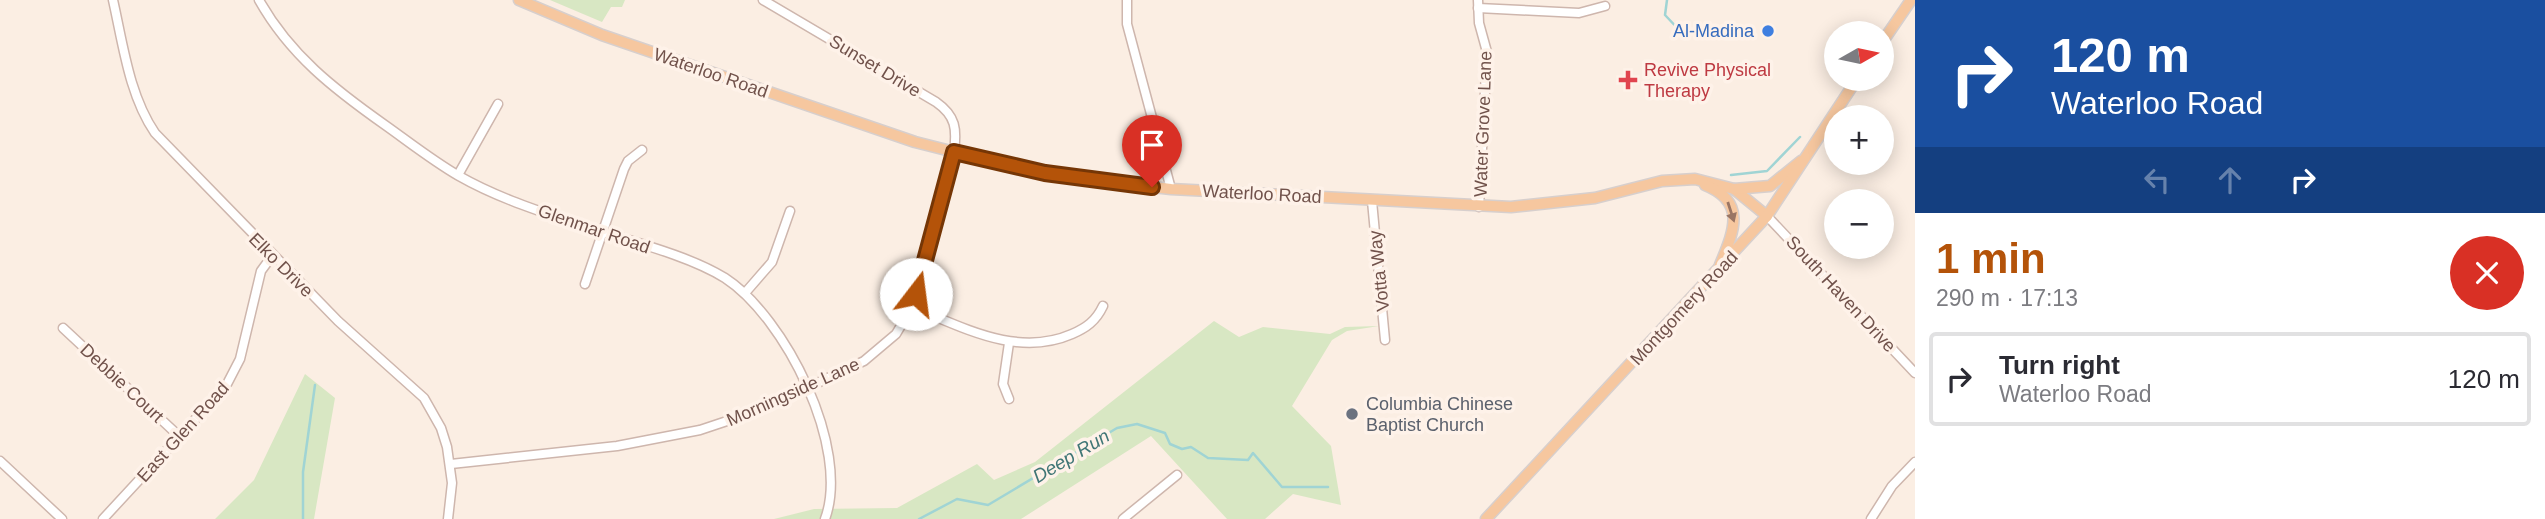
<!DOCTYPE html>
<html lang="en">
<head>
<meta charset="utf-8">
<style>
	body { margin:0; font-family:Helvetica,sans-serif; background:#f2f2f3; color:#2b2b33; height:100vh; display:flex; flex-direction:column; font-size:26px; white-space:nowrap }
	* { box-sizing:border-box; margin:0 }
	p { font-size:23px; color:#7c7c81 }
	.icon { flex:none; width:38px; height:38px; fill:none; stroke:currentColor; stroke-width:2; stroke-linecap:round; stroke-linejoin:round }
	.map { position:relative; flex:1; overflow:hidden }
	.sheet { display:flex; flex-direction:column; background:#fff; width:630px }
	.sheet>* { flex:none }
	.top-card { background:#1a4fa0; color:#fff; overflow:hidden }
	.needle { width:46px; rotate:81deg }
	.fabs { position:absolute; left:1824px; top:21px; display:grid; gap:14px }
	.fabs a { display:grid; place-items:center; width:70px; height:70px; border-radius:50%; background:#fff; box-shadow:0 4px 18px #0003; font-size:35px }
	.pin { position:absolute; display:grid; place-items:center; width:60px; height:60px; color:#fff; margin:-72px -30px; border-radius:50% 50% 50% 0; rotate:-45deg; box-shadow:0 0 7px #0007 }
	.pin .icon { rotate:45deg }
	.me { position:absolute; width:77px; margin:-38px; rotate:15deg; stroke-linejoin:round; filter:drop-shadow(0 0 5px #0008) }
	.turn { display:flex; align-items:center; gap:24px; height:147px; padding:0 21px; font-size:32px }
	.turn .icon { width:91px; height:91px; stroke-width:2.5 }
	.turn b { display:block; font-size:49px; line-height:60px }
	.lanes { display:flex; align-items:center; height:66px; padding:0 21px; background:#0003; justify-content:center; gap:35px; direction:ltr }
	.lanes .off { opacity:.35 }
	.round { display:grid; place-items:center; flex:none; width:74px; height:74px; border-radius:37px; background:#f2f2f3 }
	.headline { display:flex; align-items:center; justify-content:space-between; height:119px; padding:0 21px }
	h1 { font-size:42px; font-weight:600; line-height:52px; color:#b45309 }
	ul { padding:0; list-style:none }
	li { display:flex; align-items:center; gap:21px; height:94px; margin:0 14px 10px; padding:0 7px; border:4px solid #e1e1e2; border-radius:7px }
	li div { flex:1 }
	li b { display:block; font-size:26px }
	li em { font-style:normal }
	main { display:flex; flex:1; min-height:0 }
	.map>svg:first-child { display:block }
	.green { fill:#d8e7c3 }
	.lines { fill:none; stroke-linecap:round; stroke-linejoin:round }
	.stream { stroke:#a0d4d4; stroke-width:2.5 }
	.minor-casing { stroke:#ceb6ad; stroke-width:11 }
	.major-casing { stroke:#d7cfcd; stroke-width:13 }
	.minor { stroke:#fff; stroke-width:8 }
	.major { stroke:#f6c79f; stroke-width:10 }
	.oneway { fill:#997564 }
	.route-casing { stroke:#753606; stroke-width:18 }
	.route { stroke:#b45309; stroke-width:12 }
	.shop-dot { fill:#3f7fe0; stroke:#fef2e9; stroke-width:2.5 }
	.health-dot { fill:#e0444e; stroke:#fef2e9; stroke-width:2.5 }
	.worship-dot { fill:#6b7280; stroke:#fef2e9; stroke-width:2.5 }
	.labels { text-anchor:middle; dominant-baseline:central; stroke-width:7; stroke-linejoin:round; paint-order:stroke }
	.shop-label { font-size:18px; fill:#366cbe; stroke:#fef2e9; text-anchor:end }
	.street-label { font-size:18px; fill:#71524b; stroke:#fef2e9 }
	.health-label { font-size:18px; fill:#be3a42; stroke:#fef2e9; text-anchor:start }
	.worship-label { font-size:18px; fill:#5b616d; stroke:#fef2e9; text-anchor:start }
	.water-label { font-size:19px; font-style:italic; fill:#407676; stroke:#fef2e9 }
</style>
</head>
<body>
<main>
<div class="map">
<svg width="1915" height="519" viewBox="0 0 1915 519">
	<rect width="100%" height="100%" fill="#fbeee3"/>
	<g class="green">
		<polygon points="550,0 625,0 622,7 611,7 602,22"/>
		<polygon points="1214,321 1239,337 1263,327 1330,334 1345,327 1379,326 1347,331 1332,340 1292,406 1331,446 1341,505 1293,494 1265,519 1227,519 1151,436 1021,519 774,519 814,509 897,508 977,464 994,480 1035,462"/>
		<polygon points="305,374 335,398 314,519 215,519 254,480"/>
	</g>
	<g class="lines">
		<g class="stream">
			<polyline points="1667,0 1665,15 1682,33"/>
			<polyline points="1731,175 1767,171 1800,137"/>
			<polyline points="303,519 303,472 315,385"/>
			<polyline points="919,519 957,499 988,505 1117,428 1137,424 1165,433 1170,444 1182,449 1191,447 1208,458 1248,460 1253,453 1282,487 1328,487"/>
		</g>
		<defs>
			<g id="minor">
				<path d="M113 0C123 44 129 95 155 133L338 321 424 398 441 428 447 447 452 483 448 519"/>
				<path d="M259 0C290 55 334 89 385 125 409 142 433 161 459 176 494 196 533 209 571 222 617 238 685 253 725 278 785 317 851 448 825 519"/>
				<polyline points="1127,0 1127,24 1171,189"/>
				<polyline points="1478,0 1479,23 1487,52 1479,207"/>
				<polyline points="1478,8 1579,13 1605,6"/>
				<polyline points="458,175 498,104"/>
				<polyline points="1372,201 1385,340"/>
				<polyline points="1767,216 1915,373"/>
				<polyline points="585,284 624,169 628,161 642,150"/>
				<polyline points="745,293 772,262 790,211"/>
				<path d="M912 307C963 327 1017 358 1072 334 1086 328 1096 321 1103 306"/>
				<polyline points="63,328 180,437"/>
				<polyline points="1009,343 1003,384 1009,399"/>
				<polyline points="0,461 62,519"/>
				<path d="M451 464 617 446 700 430 760 410 864 361 896 334 912 307 954 152C957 129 956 116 936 102L763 0"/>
				<polyline points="103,519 226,386 240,359 261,271 272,256"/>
				<polyline points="1123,519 1177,475"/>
				<polyline points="1871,519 1892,486 1915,462"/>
			</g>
			<g id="major">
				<polyline points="519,0 602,35 915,142 1006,165 1083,179 1171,189 1511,207 1595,198 1662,181 1695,179 1734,189 1767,216"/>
				<polyline points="1881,44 1911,0"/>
				<path d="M1705 185C1748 202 1733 233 1720 265"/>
				<polyline points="1734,189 1770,186 1801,161"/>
				<polyline points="1486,519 1767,216 1857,79"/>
			</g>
		</defs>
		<use href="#minor" class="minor-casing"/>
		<use href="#major" class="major-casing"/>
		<use href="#minor" class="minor"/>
		<use href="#major" class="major"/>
	</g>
	<defs><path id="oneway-solid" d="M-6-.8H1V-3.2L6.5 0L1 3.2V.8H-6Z" transform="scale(1.75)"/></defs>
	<use class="oneway" href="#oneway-solid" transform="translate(1731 212) rotate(72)"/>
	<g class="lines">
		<defs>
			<polyline id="route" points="916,294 954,152 1045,173 1152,187"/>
		</defs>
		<use href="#route" class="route-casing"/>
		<use href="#route" class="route"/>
	</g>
	<circle class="shop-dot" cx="1768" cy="31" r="7"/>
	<path class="health-dot" d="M1624.5 69.5h7v7h7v7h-7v7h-7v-7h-7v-7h7z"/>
	<circle class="worship-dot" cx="1352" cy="414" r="7"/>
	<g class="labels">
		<g class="shop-label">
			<text x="1754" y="31">Al-Madina</text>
		</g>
		<g class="street-label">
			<text transform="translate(875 66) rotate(31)">Sunset Drive</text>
			<text transform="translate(711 73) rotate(19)">Waterloo Road</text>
			<text transform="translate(1483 124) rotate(-88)">Water Grove Lane</text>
			<text transform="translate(1262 194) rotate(3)">Waterloo Road</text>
			<text transform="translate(594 229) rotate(19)">Glenmar Road</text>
			<text transform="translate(281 265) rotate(45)">Elko Drive</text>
			<text transform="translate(1379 271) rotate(-96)">Votta Way</text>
			<text transform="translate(1841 294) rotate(47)">South Haven Drive</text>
			<text transform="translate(1684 308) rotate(-47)">Montgomery Road</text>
			<text transform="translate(122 383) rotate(43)">Debbie Court</text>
			<text transform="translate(793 392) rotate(-24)">Morningside Lane</text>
			<text transform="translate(183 432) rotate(-48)">East Glen Road</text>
		</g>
		<g class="health-label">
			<text x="1644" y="70">Revive Physical<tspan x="1644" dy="21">Therapy</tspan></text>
		</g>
		<g class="worship-label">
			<text x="1366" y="404">Columbia Chinese<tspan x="1366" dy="21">Baptist Church</tspan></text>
		</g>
		<g class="water-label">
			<text transform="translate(1071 456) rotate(-31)">Deep Run</text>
		</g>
	</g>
</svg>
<div class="fabs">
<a><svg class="needle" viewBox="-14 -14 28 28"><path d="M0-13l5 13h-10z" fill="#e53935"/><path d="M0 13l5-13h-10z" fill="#7c7c81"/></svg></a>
<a>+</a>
<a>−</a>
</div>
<div class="pin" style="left:1152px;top:187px;background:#d93025"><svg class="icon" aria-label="arrive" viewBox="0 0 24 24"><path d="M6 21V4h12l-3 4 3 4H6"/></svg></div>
<svg class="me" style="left:916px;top:294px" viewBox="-20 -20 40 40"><circle r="19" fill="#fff"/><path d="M0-13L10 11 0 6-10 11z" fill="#b45309"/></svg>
</div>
<section class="sheet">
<div class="top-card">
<div class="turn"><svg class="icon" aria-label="right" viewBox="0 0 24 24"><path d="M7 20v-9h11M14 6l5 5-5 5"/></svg><div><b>120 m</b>Waterloo Road</div></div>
<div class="lanes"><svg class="icon off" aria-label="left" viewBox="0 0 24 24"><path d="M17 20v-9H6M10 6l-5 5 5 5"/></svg><svg class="icon off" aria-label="ahead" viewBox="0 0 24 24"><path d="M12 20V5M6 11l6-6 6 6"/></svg><svg class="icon" aria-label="right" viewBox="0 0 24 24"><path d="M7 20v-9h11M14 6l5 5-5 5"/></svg></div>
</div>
<div class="headline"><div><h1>1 min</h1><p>290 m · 17:13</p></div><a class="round" style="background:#d93025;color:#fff"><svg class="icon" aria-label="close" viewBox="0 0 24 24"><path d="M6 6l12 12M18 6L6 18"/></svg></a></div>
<ul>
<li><svg class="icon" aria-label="right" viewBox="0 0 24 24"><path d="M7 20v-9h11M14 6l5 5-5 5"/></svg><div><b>Turn right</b><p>Waterloo Road</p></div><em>120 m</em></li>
</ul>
</section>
</main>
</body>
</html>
